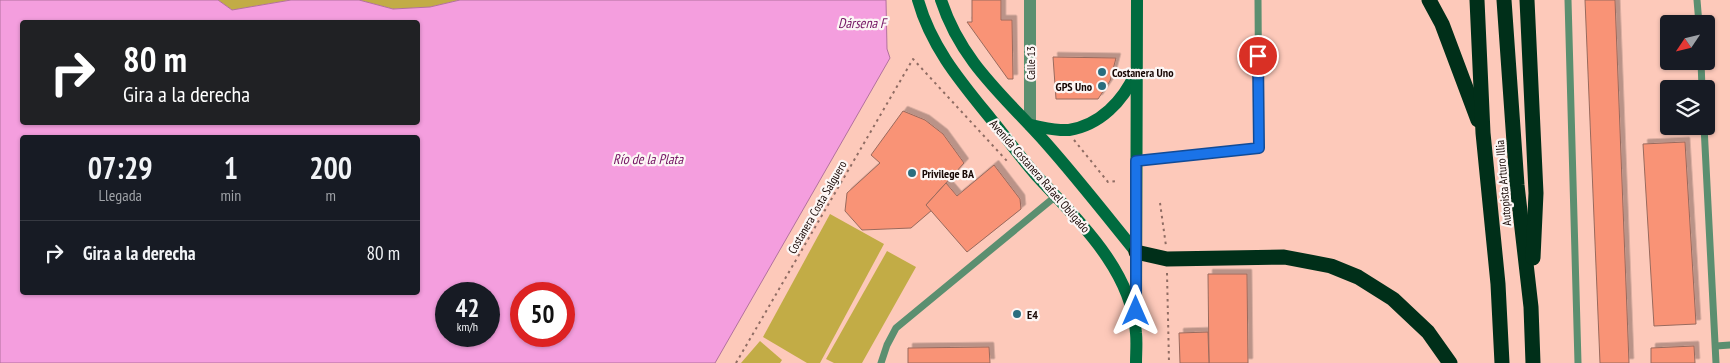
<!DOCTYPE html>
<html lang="es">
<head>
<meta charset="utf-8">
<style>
	body { margin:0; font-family:"PT Sans Narrow",sans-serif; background:#20242c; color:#f1f3f6; height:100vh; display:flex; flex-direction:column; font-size:19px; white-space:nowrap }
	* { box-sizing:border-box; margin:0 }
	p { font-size:16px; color:#9ea1a6 }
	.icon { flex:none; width:28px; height:28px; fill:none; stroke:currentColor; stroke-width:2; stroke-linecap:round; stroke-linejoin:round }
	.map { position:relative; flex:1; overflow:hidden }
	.details { position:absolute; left:20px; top:135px; width:400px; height:160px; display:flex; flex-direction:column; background:#171b24; border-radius:5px; box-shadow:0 1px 4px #0004 }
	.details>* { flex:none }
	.top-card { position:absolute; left:20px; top:20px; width:400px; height:105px; border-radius:5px; box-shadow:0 1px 4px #0004; background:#202124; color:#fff; overflow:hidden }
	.needle { width:32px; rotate:235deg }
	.fabs { position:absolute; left:1660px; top:15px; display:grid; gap:10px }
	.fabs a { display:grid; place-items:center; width:55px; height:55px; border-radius:5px; background:#171b24; box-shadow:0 1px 4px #0004; font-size:25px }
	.speed { position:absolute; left:435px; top:282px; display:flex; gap:10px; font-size:25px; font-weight:700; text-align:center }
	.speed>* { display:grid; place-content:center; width:65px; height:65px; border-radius:50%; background:#171b24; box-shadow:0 1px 4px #0004; line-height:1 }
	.speed small { font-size:12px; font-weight:400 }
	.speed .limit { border:8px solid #d22; background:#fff; color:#111 }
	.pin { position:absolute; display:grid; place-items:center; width:42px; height:42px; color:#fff; margin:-21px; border:2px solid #fff; border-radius:50%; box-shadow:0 1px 5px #0007 }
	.me { position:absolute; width:55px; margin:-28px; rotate:0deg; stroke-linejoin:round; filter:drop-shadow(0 0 4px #0008) }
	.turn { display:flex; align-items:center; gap:18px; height:105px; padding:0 20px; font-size:22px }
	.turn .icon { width:65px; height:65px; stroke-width:2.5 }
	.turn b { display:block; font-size:35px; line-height:42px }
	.eta { display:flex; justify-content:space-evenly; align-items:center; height:85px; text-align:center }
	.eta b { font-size:30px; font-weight:700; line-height:35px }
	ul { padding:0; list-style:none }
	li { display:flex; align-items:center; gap:15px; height:65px; padding:0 20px; border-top:1px solid #363941 }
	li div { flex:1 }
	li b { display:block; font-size:19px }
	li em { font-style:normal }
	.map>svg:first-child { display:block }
	.green { fill:#c2ac46 }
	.water { fill:#f49ede; stroke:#b2719d; fill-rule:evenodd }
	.building { fill:#f99376; stroke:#996a5d; filter:url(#shadow) }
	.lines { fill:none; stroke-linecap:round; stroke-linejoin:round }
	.path { stroke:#8f6c63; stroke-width:2; stroke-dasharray:2.5 4; stroke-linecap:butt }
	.lane { stroke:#5b8f70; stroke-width:7 }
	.street { stroke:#5b8f70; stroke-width:12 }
	.secondary { stroke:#006b3f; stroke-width:12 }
	.highway { stroke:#002f19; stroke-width:15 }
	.route-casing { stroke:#114b97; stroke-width:12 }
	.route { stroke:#1a73e8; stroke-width:9 }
	.poi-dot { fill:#2a6e7f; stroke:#fcf6f5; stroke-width:2 }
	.labels { text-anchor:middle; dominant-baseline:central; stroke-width:4.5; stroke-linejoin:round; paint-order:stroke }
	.street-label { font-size:12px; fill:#180704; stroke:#fcf6f5 }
	.poi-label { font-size:12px; font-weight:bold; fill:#180704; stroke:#fcf6f5; text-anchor:start }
	.water-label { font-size:14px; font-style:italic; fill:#751664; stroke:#fcf6f5 }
</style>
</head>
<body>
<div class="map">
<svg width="1730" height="363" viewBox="0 0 1730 363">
	<defs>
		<filter id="shadow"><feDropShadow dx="4.5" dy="-4.5" stdDeviation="0" flood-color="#0004"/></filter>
	</defs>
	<rect width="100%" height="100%" fill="#fdc9ba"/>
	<g class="green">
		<polygon points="218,0 291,0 232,10"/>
		<polygon points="359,0 460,0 430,7 393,9"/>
		<polygon points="830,214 884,244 820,363 807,363 763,337"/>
		<polygon points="887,251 916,267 862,363 834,363 826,359"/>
		<polygon points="760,341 782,360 780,363 741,363"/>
	</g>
	<path class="water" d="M0 0H218L232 10 291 0H359L393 9 430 7 460 0H886L887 49 890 58 715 363H0ZM22 22H418V122H22ZM22 138H418V292H22ZM446 294H489V336H446ZM521 294H564V336H521Z"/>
	<g class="building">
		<polygon points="972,0 1001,0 1001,20 1012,20 1013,79 1008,79 967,22 972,22"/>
		<polygon points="1585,0 1615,0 1629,363 1600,363"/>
		<polygon points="1053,57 1116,58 1110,81 1098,99 1056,99"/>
		<polygon points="903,111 925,120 943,134 964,163 926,205 932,210 911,228 862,230 845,211 847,193 880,163 871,155"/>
		<polygon points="1685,142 1696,324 1654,326 1643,144"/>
		<polygon points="994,165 1020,199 1021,209 967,252 926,205 946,183 957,196"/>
		<polygon points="1208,274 1247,274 1248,363 1209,363"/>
		<polygon points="1208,332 1209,363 1180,363 1179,333"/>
		<polygon points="1694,346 1695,363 1651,363 1651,348"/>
		<polygon points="989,347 990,363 908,363 908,348"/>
	</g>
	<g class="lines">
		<g class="path">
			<polyline points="1074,140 1108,182 1116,181"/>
			<polyline points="1160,203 1166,246"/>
			<polyline points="1167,273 1169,363"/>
			<polyline points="736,363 913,59 1007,161"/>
		</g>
		<g class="lane">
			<polyline points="1568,0 1578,363"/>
			<polyline points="1697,0 1699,24"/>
			<polyline points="1701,61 1702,89"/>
			<polyline points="1704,126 1716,363"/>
			<polyline points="1136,161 1259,148 1258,0"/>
			<polyline points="1716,346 1730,345"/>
			<polyline points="881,363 887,345 896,328 1056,196"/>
		</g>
		<polyline class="street" points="1030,125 1030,0"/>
		<g class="secondary">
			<path d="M918 0C931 47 961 82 991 119 1006 137 1020 157 1036 175 1077 220 1131 268 1136 333 1137 343 1136 353 1136 363"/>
			<path d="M941 0C961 62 1004 96 1046 143 1077 178 1106 215 1136 252"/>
			<path d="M1030 125C1042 127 1056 131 1069 130 1100 125 1123 101 1135 74"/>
			<polyline points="1136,314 1137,0"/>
		</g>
		<g class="highway">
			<polyline points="1429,0 1442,24 1478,120"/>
			<polyline points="1477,0 1483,133 1498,284 1502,363"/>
			<polyline points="1504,0 1517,185 1531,307 1533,363"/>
			<polyline points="1527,0 1536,193 1533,258"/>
			<polyline points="1136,252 1167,259 1284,257 1331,266 1358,277 1393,299 1428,332 1450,363"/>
		</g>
	</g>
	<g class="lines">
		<defs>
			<polyline id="route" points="1136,311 1136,161 1259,148 1258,56"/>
		</defs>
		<use href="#route" class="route-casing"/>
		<use href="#route" class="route"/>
	</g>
	<g class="poi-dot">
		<circle cx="1102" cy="72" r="5"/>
		<circle cx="1102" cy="86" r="5"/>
		<circle cx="912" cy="173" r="5"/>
		<circle cx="1017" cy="314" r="5"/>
	</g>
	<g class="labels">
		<g class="street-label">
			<text transform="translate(1030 63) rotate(-90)">Calle 13</text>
			<text transform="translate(1040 176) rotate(49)">Avenida Costanera Rafael Obligado</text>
			<text transform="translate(1503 183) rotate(-95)">Autopista Arturo Illia</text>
			<text transform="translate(817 207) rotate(-60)">Costanera Costa Salguero</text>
		</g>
		<g class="poi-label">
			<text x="1112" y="72">Costanera Uno</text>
			<text x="1092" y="86" text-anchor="end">GPS Uno</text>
			<text x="922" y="173">Privilege BA</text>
			<text x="1027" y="314">E4</text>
		</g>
		<g class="water-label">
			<text x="862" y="23">Dársena F</text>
			<text x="648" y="159">Río de la Plata</text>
		</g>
	</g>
</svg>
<div class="fabs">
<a><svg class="needle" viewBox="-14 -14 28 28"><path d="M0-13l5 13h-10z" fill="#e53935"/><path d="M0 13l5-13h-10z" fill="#9ea1a6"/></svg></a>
<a><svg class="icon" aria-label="layers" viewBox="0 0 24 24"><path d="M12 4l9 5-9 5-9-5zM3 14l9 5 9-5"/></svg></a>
</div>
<div class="speed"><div>42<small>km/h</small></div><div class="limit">50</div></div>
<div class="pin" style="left:1258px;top:56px;background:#d93025"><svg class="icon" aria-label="arrive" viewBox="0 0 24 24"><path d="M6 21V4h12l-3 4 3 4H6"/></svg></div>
<svg class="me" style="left:1136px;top:311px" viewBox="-20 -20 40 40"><path d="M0-17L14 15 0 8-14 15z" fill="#1a73e8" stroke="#fff" stroke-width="4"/></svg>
<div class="top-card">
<div class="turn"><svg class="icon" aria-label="right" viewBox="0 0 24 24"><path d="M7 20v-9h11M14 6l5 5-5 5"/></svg><div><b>80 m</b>Gira a la derecha</div></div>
</div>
<section class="details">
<div class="eta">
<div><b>07:29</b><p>Llegada</p></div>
<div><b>1</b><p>min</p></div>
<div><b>200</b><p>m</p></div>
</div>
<ul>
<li><svg class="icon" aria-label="right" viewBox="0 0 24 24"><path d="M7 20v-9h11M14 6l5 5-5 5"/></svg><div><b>Gira a la derecha</b></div><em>80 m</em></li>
</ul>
</section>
</div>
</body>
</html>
